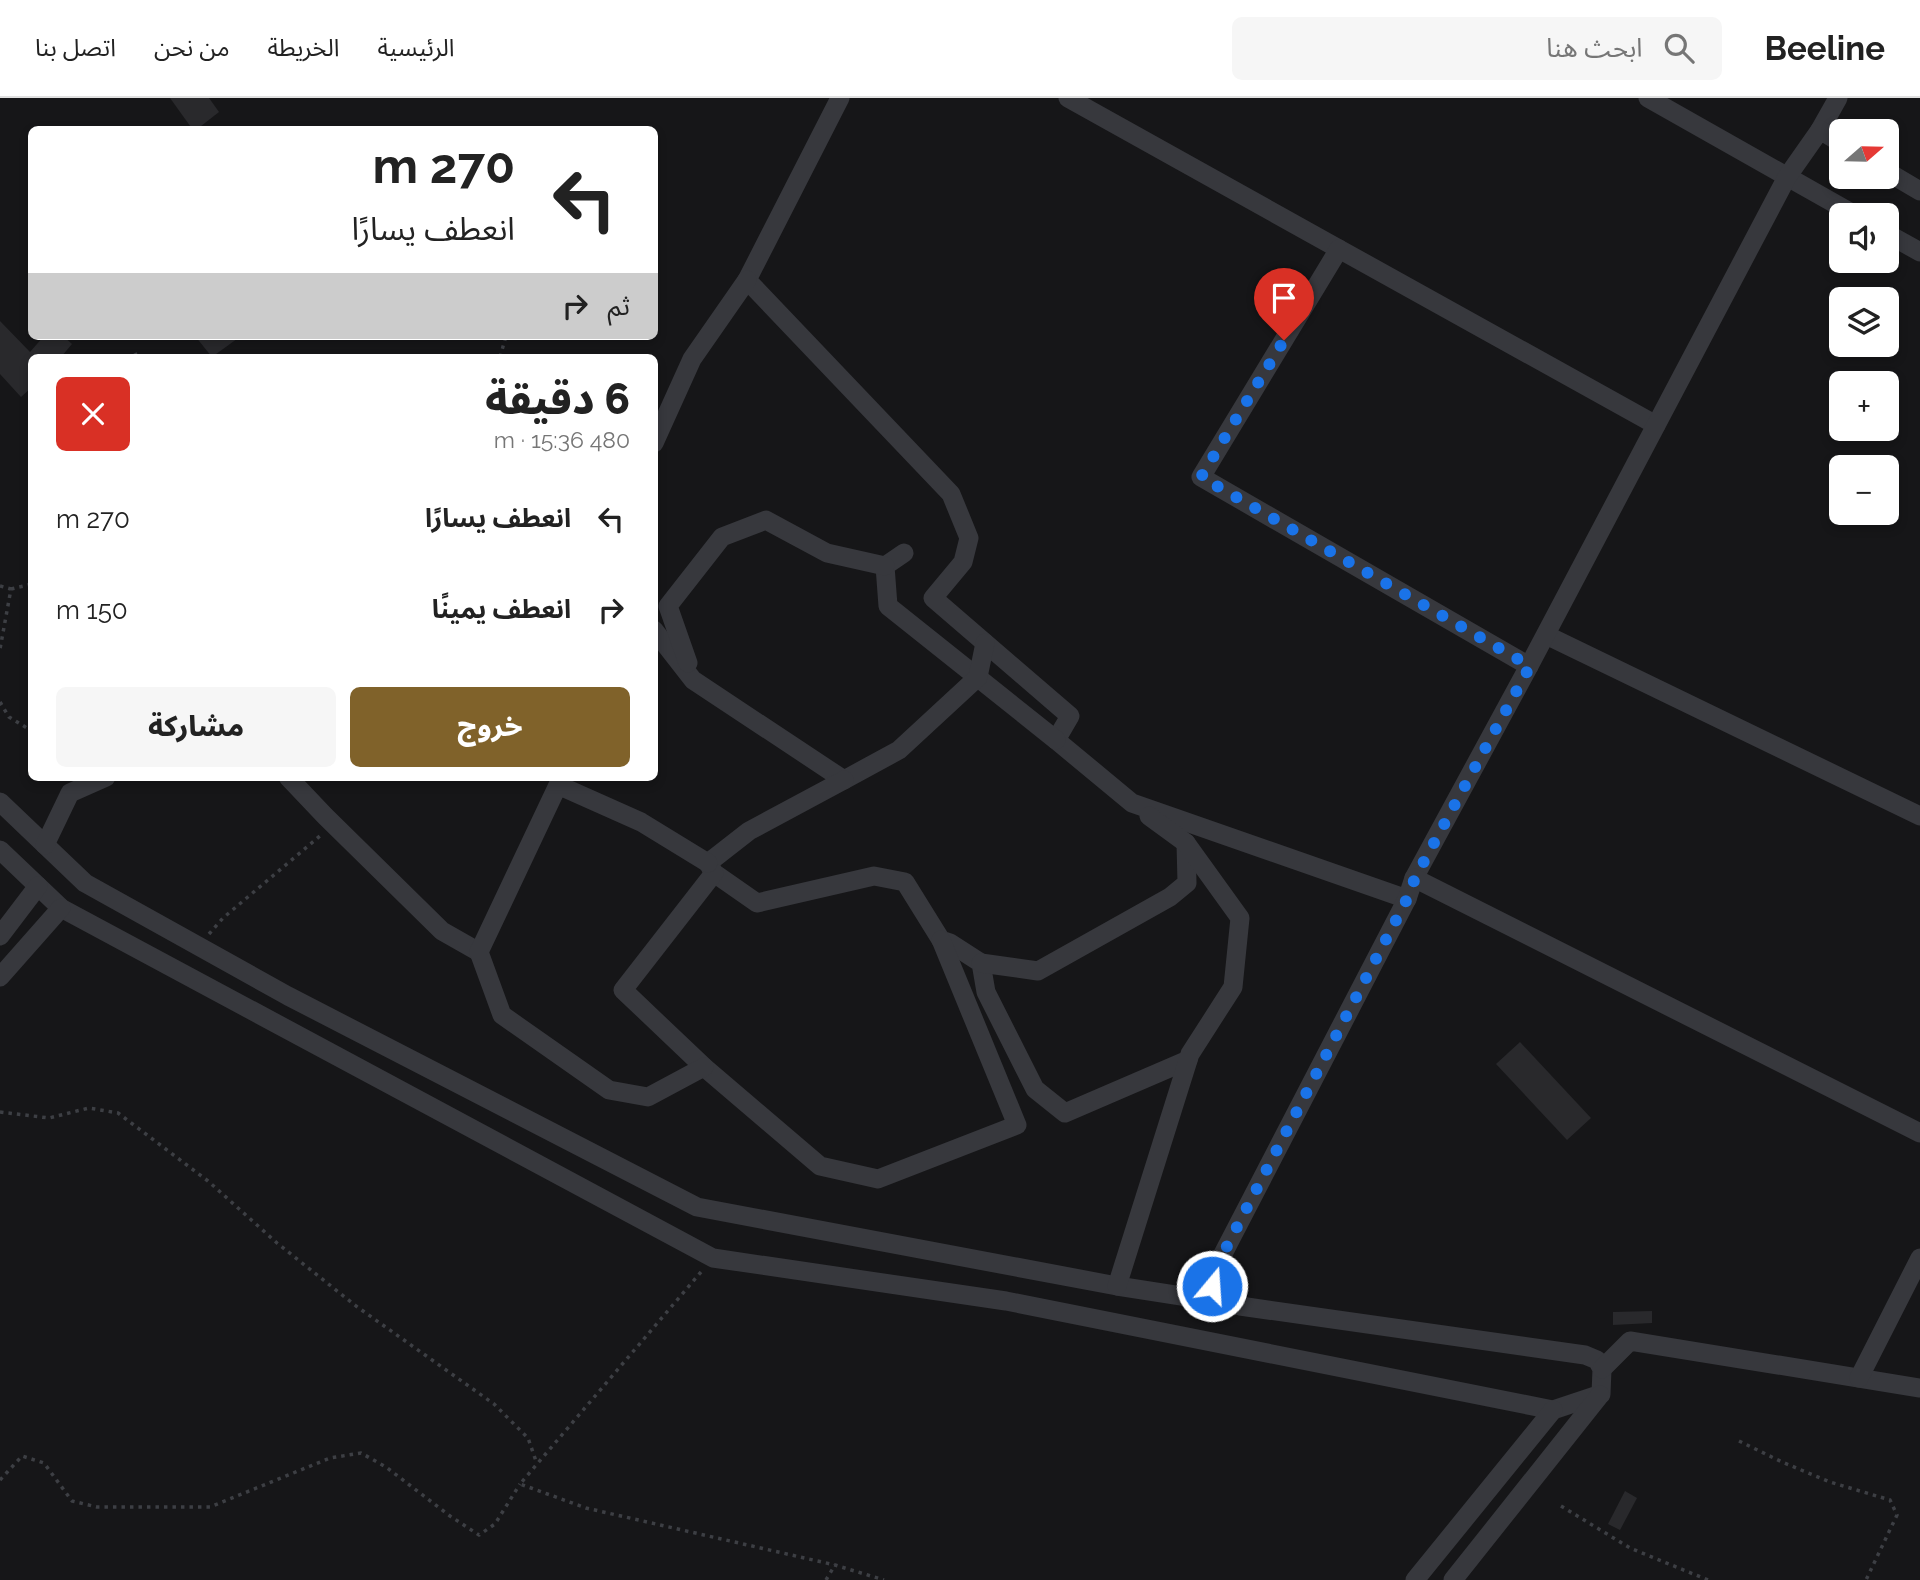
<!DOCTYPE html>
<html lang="ar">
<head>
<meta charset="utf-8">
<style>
	body { margin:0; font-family:Raleway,"Noto Sans Arabic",sans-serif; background:#f6f6f6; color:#222; direction:rtl; height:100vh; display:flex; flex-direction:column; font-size:26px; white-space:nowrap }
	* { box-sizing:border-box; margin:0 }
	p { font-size:23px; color:#767676 }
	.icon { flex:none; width:38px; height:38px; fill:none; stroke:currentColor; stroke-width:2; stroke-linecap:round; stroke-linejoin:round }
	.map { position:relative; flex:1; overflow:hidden; direction:ltr }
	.panel { position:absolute; left:28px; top:256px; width:630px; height:427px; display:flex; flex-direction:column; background:#fff; border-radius:10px; box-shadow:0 4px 10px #0003; direction:rtl }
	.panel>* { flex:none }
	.top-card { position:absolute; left:28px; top:28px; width:630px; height:214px; border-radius:10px; box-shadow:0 4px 10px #0003; direction:rtl; background:#fff; color:#222; overflow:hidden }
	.needle { width:46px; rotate:70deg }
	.buttons { position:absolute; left:1829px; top:21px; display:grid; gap:14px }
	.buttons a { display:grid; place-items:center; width:70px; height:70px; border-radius:10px; background:#fff; box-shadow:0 4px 10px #0003; font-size:35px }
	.pin { position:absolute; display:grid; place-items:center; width:60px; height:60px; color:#fff; margin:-72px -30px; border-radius:50% 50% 50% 0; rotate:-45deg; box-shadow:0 0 7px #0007 }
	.pin .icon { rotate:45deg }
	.me { position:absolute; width:77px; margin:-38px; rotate:18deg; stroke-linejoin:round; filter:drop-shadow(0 0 5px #0008) }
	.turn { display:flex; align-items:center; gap:24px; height:147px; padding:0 28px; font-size:32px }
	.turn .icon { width:91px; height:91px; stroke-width:2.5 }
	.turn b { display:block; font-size:49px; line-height:60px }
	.then { display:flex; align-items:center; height:66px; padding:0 28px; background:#0003; gap:14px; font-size:26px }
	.round { display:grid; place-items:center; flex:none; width:74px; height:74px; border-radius:10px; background:#f6f6f6 }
	.overview { display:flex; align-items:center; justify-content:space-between; height:119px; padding:0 28px }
	h1 { font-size:42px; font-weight:800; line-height:52px }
	.cta { display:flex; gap:14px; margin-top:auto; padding:14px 28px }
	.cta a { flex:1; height:80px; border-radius:10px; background:#80622a; color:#fff; font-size:28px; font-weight:800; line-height:80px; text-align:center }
	.cta a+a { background:#f6f6f6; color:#222 }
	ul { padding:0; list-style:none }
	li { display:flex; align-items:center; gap:21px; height:91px; padding:0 28px }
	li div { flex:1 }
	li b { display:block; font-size:26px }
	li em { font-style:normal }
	header { display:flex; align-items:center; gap:42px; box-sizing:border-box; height:98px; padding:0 35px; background:#fff; border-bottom:2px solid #e0e0e0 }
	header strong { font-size:33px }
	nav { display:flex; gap:38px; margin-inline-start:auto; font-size:24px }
	.search { width:490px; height:63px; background:#f6f6f6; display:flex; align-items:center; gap:18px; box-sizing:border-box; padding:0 24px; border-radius:10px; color:#767676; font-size:26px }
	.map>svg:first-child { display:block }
	.building { fill:#29292c }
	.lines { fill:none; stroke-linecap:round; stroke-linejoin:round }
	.path { stroke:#3d3f44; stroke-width:3.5; stroke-dasharray:3.5 5; stroke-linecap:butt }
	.street { stroke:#37383d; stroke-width:19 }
	.route { stroke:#1a73e8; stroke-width:12; stroke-dasharray:0 21.6 }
</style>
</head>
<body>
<header>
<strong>Beeline</strong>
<div class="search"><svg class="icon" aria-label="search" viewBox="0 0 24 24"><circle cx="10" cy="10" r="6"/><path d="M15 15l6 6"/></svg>ابحث هنا</div>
<nav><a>الرئيسية</a><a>الخريطة</a><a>من نحن</a><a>اتصل بنا</a></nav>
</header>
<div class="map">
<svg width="1920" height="1482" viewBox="0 0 1920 1482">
	<rect width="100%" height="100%" fill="#161618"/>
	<g class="building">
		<polygon points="170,0 209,0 219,14 196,32 193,32"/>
		<polygon points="0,223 30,254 44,238 63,238 72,246 61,259 32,259 32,289 21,299 0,276"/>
		<polygon points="195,238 241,238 212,259"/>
		<polygon points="1520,944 1591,1020 1567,1042 1496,966"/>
		<polygon points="1652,1213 1652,1225 1613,1227 1613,1214"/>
		<polygon points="1625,1393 1637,1400 1620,1432 1608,1426"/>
	</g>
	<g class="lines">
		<g class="path">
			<polyline points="135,255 137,259"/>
			<polyline points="500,259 506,238"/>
			<polyline points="0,488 11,491 0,551"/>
			<polyline points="11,491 32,486"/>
			<polyline points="0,604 9,619 32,633"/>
			<polyline points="209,836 223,820 321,737"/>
			<polyline points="0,1014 49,1020 89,1010 118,1015 208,1083 277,1145 356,1208 494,1306 528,1340 537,1366"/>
			<polyline points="701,1174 520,1386 586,1410 835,1467 884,1482"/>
			<polyline points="1739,1343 1782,1364 1830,1384 1890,1402 1897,1417 1866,1482"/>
			<polyline points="0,1382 22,1358 44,1365 72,1403 97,1409 210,1409 330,1360 361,1355 386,1369 450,1418 479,1437 495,1426 520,1386"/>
			<polyline points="1561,1408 1630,1450 1708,1482"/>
			<polyline points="826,1482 835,1467"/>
		</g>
		<g class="street">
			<polyline points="840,0 747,182 951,396 969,440 963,464 933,500 1070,618 1056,642 1132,705 1407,801"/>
			<polyline points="1068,0 1339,151"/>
			<polyline points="1648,0 1855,117"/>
			<polyline points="1820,32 1838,0"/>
			<polyline points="1886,73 1920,93"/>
			<polyline points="1886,135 1920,154"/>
			<polyline points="654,345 692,261 747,182"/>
			<polyline points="904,455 885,468 888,508 1056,642"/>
			<polyline points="654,532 693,582 844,682 899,652 978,579 985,545"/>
			<polyline points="1546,537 1920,718"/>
			<polyline points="688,565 668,508 722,439 766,422 827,455 885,468"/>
			<polyline points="1529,568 1201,379 1339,151 1656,327"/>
			<polyline points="288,679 325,718 442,833 479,854"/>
			<polyline points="844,682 749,733 708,765 714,775 757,805 874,778 905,784 941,842 950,845 981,865 986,894 1035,991 1065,1015 1188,962"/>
			<polyline points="0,704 85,785 288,898 697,1109 1117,1188 1233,1206"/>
			<polyline points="45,747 70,695 106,679"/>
			<polyline points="0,752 61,810 713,1160 1006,1203 1553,1312 1601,1296 1602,1271 1597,1262 1585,1257 1240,1208 1212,1188 1212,1177 1407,801 1414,780 1529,568 1787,79 1820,32 1841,45"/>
			<polyline points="714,775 623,892 704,969 820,1068 878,1081 1017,1027 941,842"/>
			<polyline points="1414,780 1920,1035"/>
			<polyline points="0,838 38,788"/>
			<polyline points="981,865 1038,873 1170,799 1187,785 1186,745"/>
			<polyline points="0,879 61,810"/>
			<polyline points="704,969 648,999 609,992 502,917 479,854 558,687 641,724 708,765"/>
			<polyline points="1117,1188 1190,956 1233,889 1240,820 1186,745 1149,718"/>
			<polyline points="1602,1271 1630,1243 1920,1290"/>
			<polyline points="1859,1280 1920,1160"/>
			<polyline points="1415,1482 1553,1312"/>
			<polyline points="1453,1482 1600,1297"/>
		</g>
	</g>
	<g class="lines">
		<polyline class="route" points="1212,1188 1212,1177 1407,801 1415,780 1530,568 1201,379 1284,242"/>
	</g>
</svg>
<div class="buttons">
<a><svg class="needle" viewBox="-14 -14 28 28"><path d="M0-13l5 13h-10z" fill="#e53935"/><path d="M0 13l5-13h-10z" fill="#767676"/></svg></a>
<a><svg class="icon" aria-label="sound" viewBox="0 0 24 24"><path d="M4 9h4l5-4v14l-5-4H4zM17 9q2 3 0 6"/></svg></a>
<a><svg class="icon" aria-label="layers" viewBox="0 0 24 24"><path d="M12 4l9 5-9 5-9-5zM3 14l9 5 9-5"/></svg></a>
<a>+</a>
<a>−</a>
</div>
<div class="pin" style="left:1284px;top:242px;background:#d93025"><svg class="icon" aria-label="arrive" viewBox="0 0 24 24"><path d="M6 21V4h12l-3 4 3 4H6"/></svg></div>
<svg class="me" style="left:1212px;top:1188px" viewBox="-20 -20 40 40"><circle r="17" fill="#1a73e8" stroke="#fff" stroke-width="3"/><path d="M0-11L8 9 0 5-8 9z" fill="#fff"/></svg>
<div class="top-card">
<div class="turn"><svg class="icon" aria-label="left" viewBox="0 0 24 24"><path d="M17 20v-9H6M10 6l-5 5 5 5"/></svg><div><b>270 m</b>انعطف يسارًا</div></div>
<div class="then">ثم<svg class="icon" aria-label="right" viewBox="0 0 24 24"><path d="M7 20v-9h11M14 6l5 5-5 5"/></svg></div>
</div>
<section class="panel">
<div class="overview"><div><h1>6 دقيقة</h1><p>480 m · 15:36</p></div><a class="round" style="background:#d93025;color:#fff"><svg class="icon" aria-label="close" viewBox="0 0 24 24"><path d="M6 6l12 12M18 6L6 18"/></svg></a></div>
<ul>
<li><svg class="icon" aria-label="left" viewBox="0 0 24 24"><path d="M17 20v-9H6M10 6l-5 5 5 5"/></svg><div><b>انعطف يسارًا</b></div><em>270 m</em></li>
<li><svg class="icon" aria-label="right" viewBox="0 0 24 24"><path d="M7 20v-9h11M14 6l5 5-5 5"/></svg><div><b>انعطف يمينًا</b></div><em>150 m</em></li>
</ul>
<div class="cta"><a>خروج</a><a>مشاركة</a></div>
</section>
</div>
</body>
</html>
